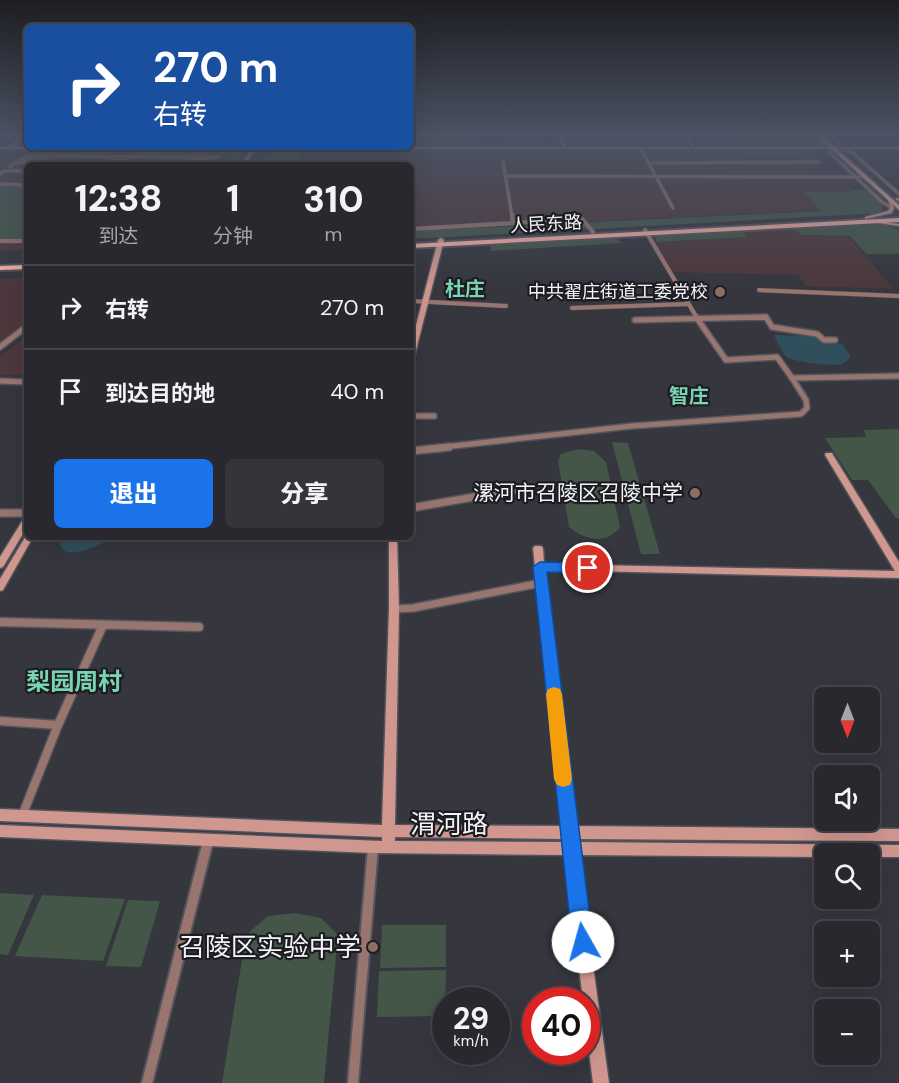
<!DOCTYPE html>
<html lang="zh">
<head>
<meta charset="utf-8">
<style>
	body { margin:0; font-family:"DM Sans","Noto Sans SC",sans-serif; background:#34343a; color:#f1f3f6; height:100vh; display:flex; flex-direction:column; font-size:22px; white-space:nowrap }
	* { box-sizing:border-box; margin:0 }
	p { font-size:20px; color:#a5a6aa }
	.icon { flex:none; width:33px; height:33px; fill:none; stroke:currentColor; stroke-width:2; stroke-linecap:round; stroke-linejoin:round }
	.map { position:relative; flex:1; overflow:hidden }
	.sheet { position:absolute; left:24px; top:162px; width:390px; height:378px; display:flex; flex-direction:column; background:#28282e; border-radius:9px; box-shadow:0 6px 24px #0002,0 0 0 2px #44444a }
	.sheet>* { flex:none }
	.banner { position:absolute; left:24px; top:24px; width:390px; height:126px; border-radius:9px; box-shadow:0 6px 24px #0002,0 0 0 2px #44444a; background:#1a4fa0; color:#fff; overflow:hidden }
	.needle { width:39px; rotate:180deg }
	.tools { position:absolute; left:814px; top:687px; display:grid; gap:12px }
	.tools a { display:grid; place-items:center; width:66px; height:66px; border-radius:9px; background:#28282e; box-shadow:0 6px 24px #0002,0 0 0 2px #44444a; font-size:30px }
	.speed { position:absolute; left:432px; top:987px; display:flex; gap:12px; font-size:30px; font-weight:700; text-align:center }
	.speed>* { display:grid; place-content:center; width:78px; height:78px; border-radius:50%; background:#28282e; box-shadow:0 6px 24px #0002,0 0 0 2px #44444a; line-height:1 }
	.speed small { font-size:15px; font-weight:400 }
	.speed .limit { border:9px solid #d22; background:#fff; color:#111 }
	.pin { position:absolute; display:grid; place-items:center; width:51px; height:51px; color:#fff; margin:-26px; border:3px solid #fff; border-radius:50%; box-shadow:0 2px 6px #0007 }
	.me { position:absolute; width:66px; margin:-33px; rotate:353deg; stroke-linejoin:round; filter:drop-shadow(0 0 4px #0008) }
	.turn { display:flex; align-items:center; gap:21px; height:126px; padding:0 30px; font-size:27px }
	.turn .icon { width:78px; height:78px; stroke-width:2.5 }
	.turn b { display:block; font-size:42px; line-height:51px }
	.eta { display:flex; justify-content:space-evenly; align-items:center; height:102px; text-align:center }
	.eta b { font-size:36px; font-weight:800; line-height:42px }
	.button { display:flex; gap:12px; margin-top:auto; padding:12px 30px }
	.button a { flex:1; height:69px; border-radius:9px; background:#1a73e8; color:#fff; font-size:24px; font-weight:800; line-height:69px; text-align:center }
	.button a+a { background:#34343a; color:#f1f3f6 }
	ul { padding:0; list-style:none }
	li { display:flex; align-items:center; gap:18px; height:84px; padding:0 30px; border-top:2px solid #44444a }
	li div { flex:1 }
	li b { display:block; font-size:22px }
	li em { font-style:normal }
	.map>svg:first-child { display:block }
	.industrial { fill:#4c383d }
	.green { fill:#435648 }
	.water { fill:#2f4f5c }
	.lines { fill:none; stroke-linecap:round; stroke-linejoin:round }
	.street-far5-casing { stroke:#53545c; stroke-width:4.5 }
	.street-far4-casing { stroke:#53545c; stroke-width:5 }
	.street-far3-casing { stroke:#53545c; stroke-width:8 }
	.street-far2-casing { stroke:#53545c; stroke-width:10 }
	.street-far1-casing { stroke:#53545c; stroke-width:11 }
	.street-casing { stroke:#53545c; stroke-width:14 }
	.secondary-casing { stroke:#53545c; stroke-width:3 }
	.primary-casing { stroke:#53545c; stroke-width:4 }
	.street-far5 { stroke:#99756f; stroke-width:3 }
	.street-far4 { stroke:#99756f; stroke-width:4 }
	.street-far3 { stroke:#99756f; stroke-width:5 }
	.street-far2 { stroke:#99756f; stroke-width:7 }
	.street-far1 { stroke:#99756f; stroke-width:8 }
	.street { stroke:#99756f; stroke-width:10 }
	.secondary { fill:#d0978f; fill-rule:evenodd }
	.primary { fill:#fbb1a7; fill-rule:evenodd }
	.route { fill:#1a73e8; stroke:#114b97; stroke-width:1.5 }
	.slow { fill:#f59e0b }
	.education-dot { fill:#8d6e63; stroke:#1d1d21; stroke-width:2 }
	.labels { text-anchor:middle; dominant-baseline:central; stroke-width:4.5; stroke-linejoin:round; paint-order:stroke }
	.far-street-label { font-size:18px; fill:#f3f4f9; stroke:#1d1d21 }
	.far-poi-label { font-size:18px; fill:#f3f4f9; stroke:#1d1d21; text-anchor:end }
	.far-quarter-label { font-size:20px; font-weight:bold; fill:#79d4b3; stroke:#1d1d21 }
	.poi-label { font-size:21px; fill:#f3f4f9; stroke:#1d1d21; text-anchor:end }
	.quarter-label { font-size:24px; font-weight:bold; fill:#79d4b3; stroke:#1d1d21 }
	.near-street-label { font-size:26px; fill:#f3f4f9; stroke:#1d1d21 }
	.near-poi-label { font-size:26px; fill:#f3f4f9; stroke:#1d1d21; text-anchor:end }
</style>
</head>
<body>
<div class="map">
<svg width="899" height="1083" viewBox="0 0 899 1083">
	<rect width="100%" height="100%" fill="#35363e"/>
	<g class="industrial">
		<polygon points="475,134 546,134 548,144 506,145 504,138 475,138"/>
		<polygon points="564,134 728,134 740,146 576,146 568,144"/>
		<polygon points="849,134 899,134 899,144 869,143 848,137 852,137"/>
		<polygon points="304,154 816,155 853,192 803,192 820,210 411,230 411,165 299,165"/>
		<polygon points="16,155 229,155 222,165 27,165 27,250 0,251 0,167"/>
		<polygon points="794,228 801,235 849,237 894,289 806,286 798,275 672,272 656,242 747,237 743,231"/>
		<polygon points="27,278 27,321 0,342 0,279"/>
		<polygon points="27,336 27,375 0,375 0,357"/>
	</g>
	<g class="green">
		<polygon points="433,134 475,134 475,138 473,138 473,145 411,145 411,143 432,143"/>
		<polygon points="728,134 807,134 818,144 811,146 741,146"/>
		<polygon points="117,150 113,154 18,154 23,151"/>
		<polygon points="138,150 234,151 244,155 237,165 223,165 230,155 134,154"/>
		<polygon points="281,151 812,151 827,154 303,153 298,165 258,165 263,156"/>
		<polygon points="0,186 27,186 27,200 25,202 27,202 27,235 21,239 0,240"/>
		<polygon points="852,190 866,190 883,205 882,210 877,213 863,214 411,239 411,231 821,211 804,192 853,192"/>
		<polygon points="885,225 899,230 899,254 866,254 850,236 801,235 794,228"/>
		<polygon points="742,231 747,237 656,242 655,236"/>
		<polygon points="616,237 621,243 491,251 490,244"/>
		<polygon points="899,429 899,518 896,518 868,480 852,480 825,438 866,437 864,430"/>
		<polygon points="612,442 628,443 660,554 641,554"/>
		<path d="M578 449 594 451 606 462 620 527C606 545 584 540 569 527L558 461 561 454Z"/>
		<polygon points="0,893 34,895 8,955 0,954"/>
		<polygon points="42,895 125,899 103,961 15,956"/>
		<polygon points="128,900 160,901 141,967 106,966"/>
		<polygon points="295,913 321,918 338,935 324,1083 222,1083 246,935 268,916"/>
		<polygon points="382,925 446,925 446,967 380,968"/>
		<polygon points="446,970 445,1016 377,1017 379,971"/>
	</g>
	<g class="water">
		<path d="M774 335 817 336 820 341 842 344 851 357C848 359 846 362 843 364 836 367 791 362 786 356 781 351 777 341 774 335Z"/>
		<path d="M63 537H118C104 540 68 565 60 545Z"/>
	</g>
	<g class="lines">
		<defs>
			<g id="street-far5">
				<polyline points="684,134 695,149"/>
				<polyline points="811,134 820,143 829,144"/>
				<polyline points="831,134 839,142 836,145"/>
				<polyline points="641,149 673,208"/>
				<polyline points="835,150 829,152 882,202 892,208"/>
				<polyline points="842,150 852,152 899,194"/>
				<polyline points="503,162 512,216"/>
				<polyline points="648,163 819,162"/>
				<polyline points="73,165 74,163 20,159 29,156 219,157 152,165"/>
				<polyline points="100,165 113,160 127,160 127,165"/>
				<polyline points="10,167 14,163 25,162"/>
				<polyline points="0,174 4,171 27,171"/>
				<polyline points="505,176 865,177"/>
				<polyline points="0,184 27,185"/>
			</g>
			<g id="street-far4">
				<polyline points="512,214 513,223"/>
				<polyline points="411,229 582,219 593,232"/>
				<polyline points="645,230 697,318"/>
				<polyline points="0,241 27,241"/>
				<polyline points="759,290 899,296"/>
				<polyline points="411,301 506,306"/>
				<polyline points="572,308 688,304"/>
				<polyline points="701,318 767,318"/>
			</g>
			<g id="street-far3">
				<polyline points="696,317 726,360 777,357 792,378 899,376"/>
				<polyline points="635,320 766,317 772,327 817,334 824,340 835,340"/>
				<polyline points="0,347 27,326"/>
				<polyline points="0,381 27,382"/>
				<polyline points="411,416 434,416"/>
				<polyline points="435,448 632,426 801,414 807,408 806,400 792,378"/>
			</g>
			<g id="street-far2">
				<polyline points="411,451 449,447"/>
				<polyline points="411,508 514,490"/>
				<polyline points="0,513 27,513"/>
				<polyline points="394,609 413,608 541,583"/>
			</g>
			<g id="street-far1">
				<polyline points="0,622 199,627"/>
				<polyline points="0,721 58,725"/>
				<polyline points="22,816 58,725 103,625"/>
			</g>
			<g id="street">
				<polyline points="147,1083 208,841"/>
				<polyline points="353,1083 373,847"/>
			</g>
			<g id="secondary">
				<polygon points="24,134 27,134 27,136 13,147 562,147 558,134 562,134 566,147 899,147 899,149 255,149 245,165 241,165 251,149 0,149 0,147 8,147"/>
				<polygon points="890,198 892,199 894,208 892,213 865,219 865,217 888,211 890,208 888,199"/>
				<polygon points="896,198 899,198 899,201 896,200"/>
				<polygon points="872,220 899,224 899,226 870,222 870,220"/>
				<polygon points="441,238 444,240 414,358 411,360 411,345 438,240"/>
				<path d="M826 453H832L833 455 899 562V578L545 570 575 826 899 829V841L576 839 577 842 899 845V857H870V854H825V857L578 855 609 1083H593L586 1029V1000H583L565 855 373 853 0 837V825L382 841V837L0 821V809L382 825 389 609V537H397L399 609 395 825 562 826 533 548 535 546H541L543 548 544 564 895 571 825 455ZM395 837 564 839V842L395 841Z"/>
				<polygon points="27,517 27,527 3,567 0,568 0,557 24,518"/>
				<polygon points="27,534 27,537 33,537 3,590 0,591 0,579"/>
			</g>
			<g id="primary">
				<polygon points="815,134 820,134 899,205 899,210"/>
				<polygon points="899,218 899,222 411,248 411,244"/>
				<polygon points="27,265 27,269 0,270 0,266"/>
			</g>
		</defs>
		<use href="#street-far5" class="street-far5-casing"/>
		<use href="#street-far4" class="street-far4-casing"/>
		<use href="#street-far3" class="street-far3-casing"/>
		<use href="#street-far2" class="street-far2-casing"/>
		<use href="#street-far1" class="street-far1-casing"/>
		<use href="#street" class="street-casing"/>
		<use href="#secondary" class="secondary-casing"/>
		<use href="#primary" class="primary-casing"/>
		<use href="#street-far5" class="street-far5"/>
		<use href="#street-far4" class="street-far4"/>
		<use href="#street-far3" class="street-far3"/>
		<use href="#street-far2" class="street-far2"/>
		<use href="#street-far1" class="street-far1"/>
		<use href="#street" class="street"/>
		<use href="#secondary" class="secondary"/>
		<use href="#primary" class="primary"/>
	</g>
	<linearGradient id="sky" x2="0" y2="1"><stop stop-color="#1d1e22"/><stop offset="0.47" stop-color="#4b5263"/><stop offset="1" stop-color="#4b5263" stop-opacity="0"/></linearGradient>
	<rect width="899" height="286" fill="url(#sky)"/>
	<polygon class="route" points="540,562 588,563 595,568 588,573 547,572 593,942 590,950 583,953 575,950 572,942 533,567"/>
	<polygon class="slow" points="554,687 560,689 562,694 572,779 570,785 563,787 557,785 554,779 546,694 548,689"/>
	<g class="education-dot">
		<circle cx="720" cy="292" r="6"/>
		<circle cx="695" cy="493" r="6"/>
		<circle cx="373" cy="947" r="6"/>
	</g>
	<g class="labels">
		<g class="far-street-label">
			<text transform="translate(546 224) rotate(-3)">人民东路</text>
		</g>
		<g class="far-poi-label">
			<text x="708" y="292">中共翟庄街道工委党校</text>
		</g>
		<g class="far-quarter-label">
			<text x="465" y="289">杜庄</text>
			<text x="689" y="396">智庄</text>
		</g>
		<g class="poi-label">
			<text x="683" y="493">漯河市召陵区召陵中学</text>
		</g>
		<g class="quarter-label">
			<text x="74" y="681">梨园周村</text>
		</g>
		<g class="near-street-label">
			<text x="449" y="824">渭河路</text>
		</g>
		<g class="near-poi-label">
			<text x="361" y="947">召陵区实验中学</text>
		</g>
	</g>
</svg>
<div class="tools">
<a><svg class="needle" viewBox="-14 -14 28 28"><path d="M0-13l5 13h-10z" fill="#e53935"/><path d="M0 13l5-13h-10z" fill="#a5a6aa"/></svg></a>
<a><svg class="icon" aria-label="sound" viewBox="0 0 24 24"><path d="M4 9h4l5-4v14l-5-4H4zM17 9q2 3 0 6"/></svg></a>
<a><svg class="icon" aria-label="search" viewBox="0 0 24 24"><circle cx="10" cy="10" r="6"/><path d="M15 15l6 6"/></svg></a>
<a>+</a>
<a>−</a>
</div>
<div class="speed"><div>29<small>km/h</small></div><div class="limit">40</div></div>
<div class="pin" style="left:588px;top:568px;background:#d93025"><svg class="icon" aria-label="arrive" viewBox="0 0 24 24"><path d="M6 21V4h12l-3 4 3 4H6"/></svg></div>
<svg class="me" style="left:583px;top:942px" viewBox="-20 -20 40 40"><circle r="19" fill="#fff"/><path d="M0-13L10 11 0 6-10 11z" fill="#1a73e8"/></svg>
<div class="banner">
<div class="turn"><svg class="icon" aria-label="right" viewBox="0 0 24 24"><path d="M7 20v-9h11M14 6l5 5-5 5"/></svg><div><b>270 m</b>右转</div></div>
</div>
<section class="sheet">
<div class="eta">
<div><b>12:38</b><p>到达</p></div>
<div><b>1</b><p>分钟</p></div>
<div><b>310</b><p>m</p></div>
</div>
<ul>
<li><svg class="icon" aria-label="right" viewBox="0 0 24 24"><path d="M7 20v-9h11M14 6l5 5-5 5"/></svg><div><b>右转</b></div><em>270 m</em></li>
<li><svg class="icon" aria-label="arrive" viewBox="0 0 24 24"><path d="M6 21V4h12l-3 4 3 4H6"/></svg><div><b>到达目的地</b></div><em>40 m</em></li>
</ul>
<div class="button"><a>退出</a><a>分享</a></div>
</section>
</div>
</body>
</html>
